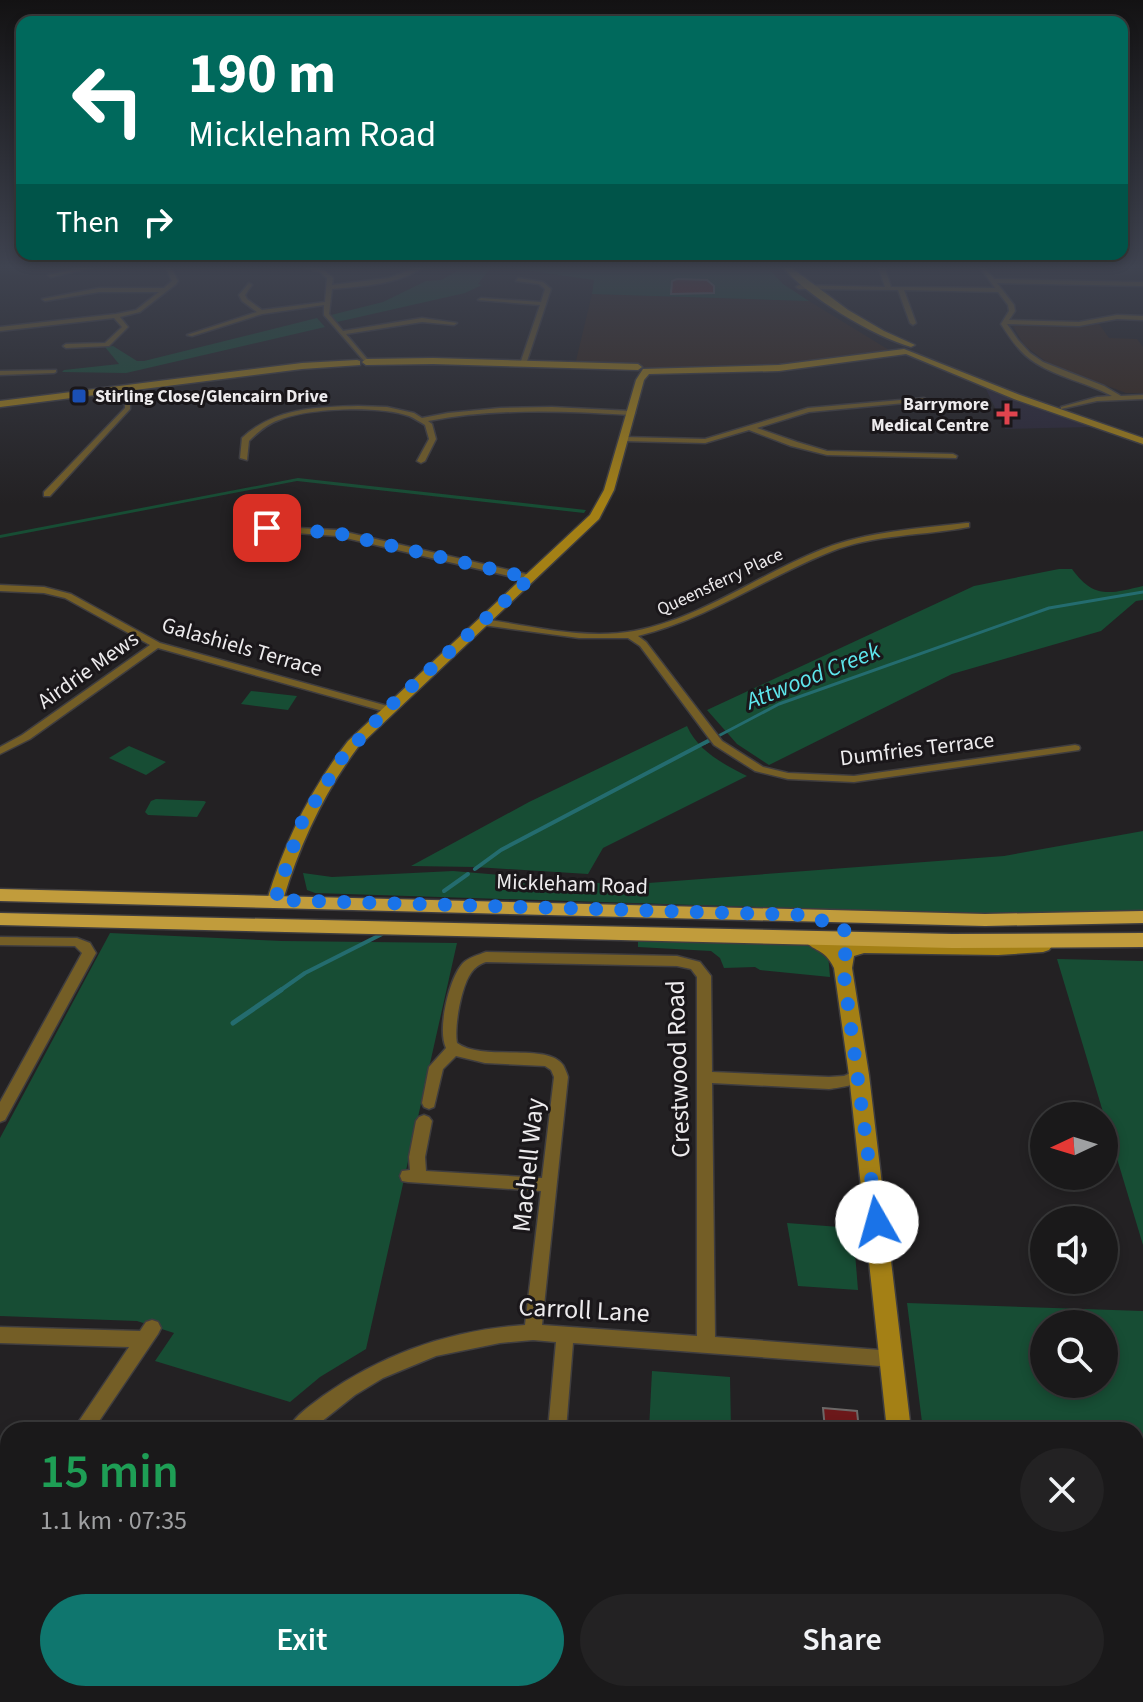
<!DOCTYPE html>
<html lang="en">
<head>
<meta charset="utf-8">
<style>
	body { margin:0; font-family:"Source Sans 3",sans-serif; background:#232223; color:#f1f3f6; height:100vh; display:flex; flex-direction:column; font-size:30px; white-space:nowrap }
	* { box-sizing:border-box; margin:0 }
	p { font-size:26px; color:#9fa0a2 }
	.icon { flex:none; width:44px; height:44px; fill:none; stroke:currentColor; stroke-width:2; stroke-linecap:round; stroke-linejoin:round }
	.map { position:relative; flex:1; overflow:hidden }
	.details { position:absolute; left:0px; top:1422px; width:1144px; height:280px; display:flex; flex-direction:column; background:#1a191a; border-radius:24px 24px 0 0; box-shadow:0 4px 12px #0003,0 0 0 2px #383839 }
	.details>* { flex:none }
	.top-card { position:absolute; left:16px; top:16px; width:1112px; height:244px; border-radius:16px; box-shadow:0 4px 12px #0003,0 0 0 2px #383839; background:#00695c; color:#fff; overflow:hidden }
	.needle { width:52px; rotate:266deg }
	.tools { position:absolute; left:1030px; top:1102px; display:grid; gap:16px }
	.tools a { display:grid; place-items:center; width:88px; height:88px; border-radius:50%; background:#1a191a; box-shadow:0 4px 12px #0003,0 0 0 2px #383839; font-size:40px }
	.pin { position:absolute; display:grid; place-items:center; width:68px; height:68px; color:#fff; margin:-34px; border-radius:16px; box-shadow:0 4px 12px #0006 }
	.me { position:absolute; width:88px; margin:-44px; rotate:353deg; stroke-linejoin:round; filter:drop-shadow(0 0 6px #0008) }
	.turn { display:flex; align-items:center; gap:28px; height:168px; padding:0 40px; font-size:36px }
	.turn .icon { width:104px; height:104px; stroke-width:2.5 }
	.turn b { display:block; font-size:56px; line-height:68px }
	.then { display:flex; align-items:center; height:76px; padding:0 40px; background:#0003; gap:16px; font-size:30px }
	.round { display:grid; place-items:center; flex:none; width:84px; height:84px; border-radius:42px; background:#232223 }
	.head { display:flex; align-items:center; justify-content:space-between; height:136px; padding:0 40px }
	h1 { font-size:48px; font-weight:600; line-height:60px; color:#1e9e55 }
	.primary-button { display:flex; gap:16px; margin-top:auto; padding:16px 40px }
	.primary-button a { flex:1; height:92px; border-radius:48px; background:#0f766e; color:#fff; font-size:32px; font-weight:600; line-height:92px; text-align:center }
	.primary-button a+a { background:#232223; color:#f1f3f6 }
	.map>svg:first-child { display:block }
	.education { fill:#35251a }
	.medical { fill:#2a2636 }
	.green { fill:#174d34; fill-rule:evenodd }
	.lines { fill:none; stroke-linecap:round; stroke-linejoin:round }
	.stream-far2 { stroke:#246c6f; stroke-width:3 }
	.stream-far1 { stroke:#246c6f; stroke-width:4 }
	.stream { stroke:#246c6f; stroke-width:5 }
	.building { fill:#6c181a; stroke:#6c6867; stroke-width:2 }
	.street-casing { stroke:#3f3d3f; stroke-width:3 }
	.secondary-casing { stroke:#3f3d3f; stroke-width:3 }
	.primary-casing { stroke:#3f3d3f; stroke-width:3 }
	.street { fill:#745e26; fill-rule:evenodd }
	.secondary { fill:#a48015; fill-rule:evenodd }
	.primary { fill:#c19c3c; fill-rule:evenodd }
	.route { stroke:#1a73e8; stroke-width:14; stroke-dasharray:0 25.2 }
	.transit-dot { fill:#1a4fb4; stroke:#1a171a; stroke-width:3 }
	.health-dot { fill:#e0444e; stroke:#1a171a; stroke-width:3 }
	.labels { text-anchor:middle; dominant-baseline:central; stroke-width:6; stroke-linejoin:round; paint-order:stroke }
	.far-poi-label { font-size:18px; font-weight:bold; fill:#edebed; stroke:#1a171a; text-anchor:start }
	.far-street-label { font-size:18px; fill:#edebed; stroke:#1a171a }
	.street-label { font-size:22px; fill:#edebed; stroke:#1a171a }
	.water-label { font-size:24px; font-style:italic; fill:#5ee6ec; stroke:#1a171a }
	.near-street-label { font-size:26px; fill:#edebed; stroke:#1a171a }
</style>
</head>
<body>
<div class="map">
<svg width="1143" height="1702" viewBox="0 0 1143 1702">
	<rect width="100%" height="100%" fill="#232123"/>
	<g class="education">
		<polygon points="592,294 809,301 889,350 790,365 687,369 575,365"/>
		<polygon points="1099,324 1109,338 1137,339 1143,347 1143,393 1126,393 1049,364 1024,345 1013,326"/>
	</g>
	<polygon class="medical" points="986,389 995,393 1091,427 1005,429"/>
	<g class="green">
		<polygon points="466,266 492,266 478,284 482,285 465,293 337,322 331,315 383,302 426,281 441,280"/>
		<polygon points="498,266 766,266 783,284 809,301 592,294 594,280"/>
		<polygon points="317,318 325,327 126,373 62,372 64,370 119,364 105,347 113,346 137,361 144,361"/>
		<polygon points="298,478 586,510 584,513 297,481 0,538 0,535"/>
		<path d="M1059 569H1072C1094 599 1109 594 1143 586V600L1136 601 1101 631 952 674 769 765 737 744 707 710 974 586Z"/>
		<polygon points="251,691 297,696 288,710 241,704"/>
		<path d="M687 726C698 751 723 764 747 776L603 848 588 874 475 867 411 866 529 802Z"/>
		<polygon points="129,746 166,762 146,775 109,758"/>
		<polygon points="156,799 204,801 206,802 197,817 148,815 145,812 151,801"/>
		<polygon points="1143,831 1143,910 1078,914 949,913 315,893 307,890 303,873 332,877 453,871 622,885 1004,856"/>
		<polygon points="110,933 282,941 457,943 366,1349 320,1377 290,1402 155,1361 174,1333 137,1321 0,1316 0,1138"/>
		<polygon points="638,938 811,942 828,954 830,977 760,970 755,967 724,968 720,958 711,951 638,947"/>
		<polygon points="1057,959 1143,961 1143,1245"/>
		<polygon points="787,1223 853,1228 858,1290 798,1286"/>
		<path d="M907 1303 1143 1311V1584H1136V1430H923ZM1044 1324H1104V1384H1044Z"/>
		<polygon points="652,1371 730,1377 731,1430 649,1430"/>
	</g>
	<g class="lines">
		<polyline class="stream-far2" points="705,743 779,704 1049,608 1143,592"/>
		<g class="stream-far1">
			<polyline points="475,869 501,850 708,741"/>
			<polyline points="444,891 468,874"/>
			<polyline points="278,992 305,973 382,934"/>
		</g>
		<polyline class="stream" points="233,1023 281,990"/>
	</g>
	<g class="building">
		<polygon points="677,279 707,280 714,286 714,293 671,294 672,281"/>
		<polygon points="823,1408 857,1411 859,1430 825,1429"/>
	</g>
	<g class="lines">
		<defs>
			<g id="street">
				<polygon points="90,266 98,266 51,277 48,275"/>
				<polygon points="165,266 170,266 178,281 176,284 140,312 120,317 128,327 109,346 66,348 63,346 66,344 105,343 122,327 114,318 0,331 0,327 116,314 136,310 159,292 99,292 45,301 42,299 99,288 164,288 172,281"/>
				<path d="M302 266 324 270 333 278 332 285 389 278 419 266H425C398 285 363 286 332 289L329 314 343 331 422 318 457 323 454 325 422 322 346 334 367 359 364 361 324 315V305L262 314 192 336 187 335 257 312 242 301 239 295 249 283 252 285 245 295 247 299 262 310 325 302 327 278 320 272Z"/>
				<path d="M878 266H884L891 287 995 288 979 266H983L994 279 1143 282V286L997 283 1014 305 1015 311 1009 320 1079 322 1117 315 1143 316V320L1117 319 1079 326 1007 324 1018 340 1030 353 1043 362 1104 386 1121 396 1143 395V399L1097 401 1061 409V407L1097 397 1112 396C1084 381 1049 376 1025 355 1015 346 1008 335 1001 324L1009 311 1008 305 998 292 904 290 916 323 913 325 910 323 898 290 799 289 796 287 799 285 885 287Z"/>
				<polygon points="518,278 543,282 551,289 526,364 523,366 520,364 540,305 478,300 481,298 541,302 545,289 539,284 516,281"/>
				<polygon points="56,370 56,372 54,373 0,375 0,371"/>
				<polygon points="125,387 130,388 130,409 50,496 44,496 44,492 125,408"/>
				<polygon points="924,398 927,400 926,401 809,412 757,428 797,442 827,451 953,454 957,456 956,458 827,455 791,446 749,430 705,443 624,441 620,439 624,437 705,439 808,408"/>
				<path d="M358 406 387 407 414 413 422 418 448 413 500 408 552 407 631 411 635 413 631 415C563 411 495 408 428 421L432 424 436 439 425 461 421 463 417 461 429 439 425 425C420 422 414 418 409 416 379 405 308 408 279 420 267 424 258 432 249 441L247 460 240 458 242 438C274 408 316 407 358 406Z"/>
				<path d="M966 523H969V527C923 536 874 534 830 552 764 578 708 619 638 636L646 642 722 741 763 767 788 773 854 776 1075 745 1079 746 1080 748 1079 750 854 782 788 779 755 771 714 745 640 646 628 638H579L483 625 478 622 483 619C532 626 584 640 634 631 702 618 759 574 823 549 868 531 918 529 966 523Z"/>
				<polygon points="238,525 337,530 530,575 534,578 530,581 337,536 241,529 238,529"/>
				<polygon points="0,585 44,587 71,594 160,643 391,707 392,709 391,711 383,711 158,648 30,739 0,754 0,747 22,735 150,645 65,598 44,593 0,591"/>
				<polygon points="0,937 77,938 90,943 96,953 5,1120 0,1122 0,1102 82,953 75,946 0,945"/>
				<path d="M486 952 677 956 700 962 711 976 712 1072 829 1077 844 1076 859 1069 864 1071 866 1075C858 1086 842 1087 829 1089L712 1083 715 1337 893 1351 899 1353 902 1359 899 1365 893 1367 573 1343 566 1430H548L556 1342 533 1340 500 1343 436 1356 383 1378 355 1395 311 1430H288C294 1416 311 1405 323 1396 384 1353 451 1330 525 1325L541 1191 408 1182 402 1181 400 1176 402 1171 410 1170 409 1157 416 1121 419 1117 424 1115 429 1117 432 1121 425 1157 426 1171 542 1178 554 1077 551 1070 545 1066 485 1063 456 1056 443 1069 434 1107 429 1109 424 1107 422 1103 429 1067 446 1048C437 1030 449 978 463 963 469 957 478 955 486 952ZM486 962 677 966 691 969 697 977V1336L542 1325 568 1077C568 1076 564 1066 563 1065 547 1042 483 1062 457 1043 454 1027 461 987 471 973 475 967 480 964 486 962Z"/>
				<polygon points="152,1320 158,1322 161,1328 158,1334 93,1430 73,1430 129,1347 0,1343 0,1327 140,1331 146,1322"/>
				<polygon points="0,1486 8,1487 8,1507 0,1506"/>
				<polygon points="152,1694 174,1694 172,1702 150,1702"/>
			</g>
			<g id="secondary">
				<path d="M782 266H789L848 310 884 331 915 345 911 347C873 336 806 296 782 266Z"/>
				<path d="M904 349 1020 395 1143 438V444L1014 399 906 354 779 371 649 374 644 380 614 490 599 519 358 747C323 794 300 844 283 900L281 904H269L267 900C285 841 310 790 348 741L590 515 604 490 636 380 643 369 779 365Z"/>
				<polygon points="433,358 638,364 642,367 638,370 433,364 366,365 362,362 366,359"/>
				<polygon points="357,360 360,361 360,365 302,369 0,407 0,401 302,363"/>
				<path d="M811 932 838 945 842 935H854L856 942 998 943 1043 940 1049 942 1052 946 1049 950 1043 952 998 955 864 953 854 956 852 968 869 1075 911 1430H887L849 1075 834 968C824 947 814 953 802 938L805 934Z"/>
				<polygon points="908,1694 936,1694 937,1702 909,1702"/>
			</g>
			<g id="primary">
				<polygon points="0,889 985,914 1143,911 1143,923 985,926 0,901"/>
				<polygon points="0,913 952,934 1143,933 1143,947 952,948 0,925"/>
			</g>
		</defs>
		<use href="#street" class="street-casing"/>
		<use href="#secondary" class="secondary-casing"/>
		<use href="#primary" class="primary-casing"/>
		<use href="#street" class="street"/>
		<use href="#secondary" class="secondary"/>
		<use href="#primary" class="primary"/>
	</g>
	<linearGradient id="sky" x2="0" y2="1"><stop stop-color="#131213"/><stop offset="0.53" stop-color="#3f4350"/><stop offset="1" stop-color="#3f4350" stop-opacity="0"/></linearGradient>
	<rect width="1143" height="504" fill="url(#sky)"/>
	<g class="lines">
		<polyline class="route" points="267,528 337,533 530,578 387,709 342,758 301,824 275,900 805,915 842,927 848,936 843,968 877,1222"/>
	</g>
	<rect class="transit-dot" x="71" y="388" width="16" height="16" rx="4"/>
	<path class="health-dot" d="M1003 402h8v8h8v8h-8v8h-8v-8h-8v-8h8z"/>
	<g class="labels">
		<g class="far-poi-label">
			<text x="95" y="396">Stirling Close/Glencairn Drive</text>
			<text x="989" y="404" text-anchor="end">Barrymore<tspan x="989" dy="21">Medical Centre</tspan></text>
		</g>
		<g class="far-street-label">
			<text transform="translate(720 582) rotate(-25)">Queensferry Place</text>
		</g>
		<g class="street-label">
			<text transform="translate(242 647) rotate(16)">Galashiels Terrace</text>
			<text transform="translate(88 670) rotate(-35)">Airdrie Mews</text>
			<text transform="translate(917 749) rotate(-7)">Dumfries Terrace</text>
			<text transform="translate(572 884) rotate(2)">Mickleham Road</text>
		</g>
		<g class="water-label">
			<text transform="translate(813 676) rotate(-22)">Attwood Creek</text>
		</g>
		<g class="near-street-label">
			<text transform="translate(678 1069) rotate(-92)">Crestwood Road</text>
			<text transform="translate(528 1165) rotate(-84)">Machell Way</text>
			<text transform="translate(584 1310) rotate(3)">Carroll Lane</text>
		</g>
	</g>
</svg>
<div class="tools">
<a><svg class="needle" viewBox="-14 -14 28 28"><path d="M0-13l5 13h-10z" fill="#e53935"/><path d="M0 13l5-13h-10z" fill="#9fa0a2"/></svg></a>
<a><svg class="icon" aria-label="sound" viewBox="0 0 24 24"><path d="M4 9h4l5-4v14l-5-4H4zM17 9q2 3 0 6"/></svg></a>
<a><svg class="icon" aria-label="search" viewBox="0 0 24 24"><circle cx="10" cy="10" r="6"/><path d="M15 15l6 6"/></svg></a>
</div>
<div class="pin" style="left:267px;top:528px;background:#d93025"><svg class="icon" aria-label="arrive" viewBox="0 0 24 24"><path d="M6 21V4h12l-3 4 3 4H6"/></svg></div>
<svg class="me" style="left:877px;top:1222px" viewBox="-20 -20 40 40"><circle r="19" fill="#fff"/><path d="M0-13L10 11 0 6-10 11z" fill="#1a73e8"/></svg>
<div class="top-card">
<div class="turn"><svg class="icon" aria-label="left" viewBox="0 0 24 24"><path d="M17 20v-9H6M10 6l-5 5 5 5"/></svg><div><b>190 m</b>Mickleham Road</div></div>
<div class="then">Then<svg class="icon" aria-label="right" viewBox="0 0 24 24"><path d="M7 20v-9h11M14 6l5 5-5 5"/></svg></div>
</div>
<section class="details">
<div class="head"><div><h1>15 min</h1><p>1.1 km · 07:35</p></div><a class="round"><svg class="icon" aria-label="close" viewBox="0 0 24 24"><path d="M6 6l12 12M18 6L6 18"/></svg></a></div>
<div class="primary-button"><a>Exit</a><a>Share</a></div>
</section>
</div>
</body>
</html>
